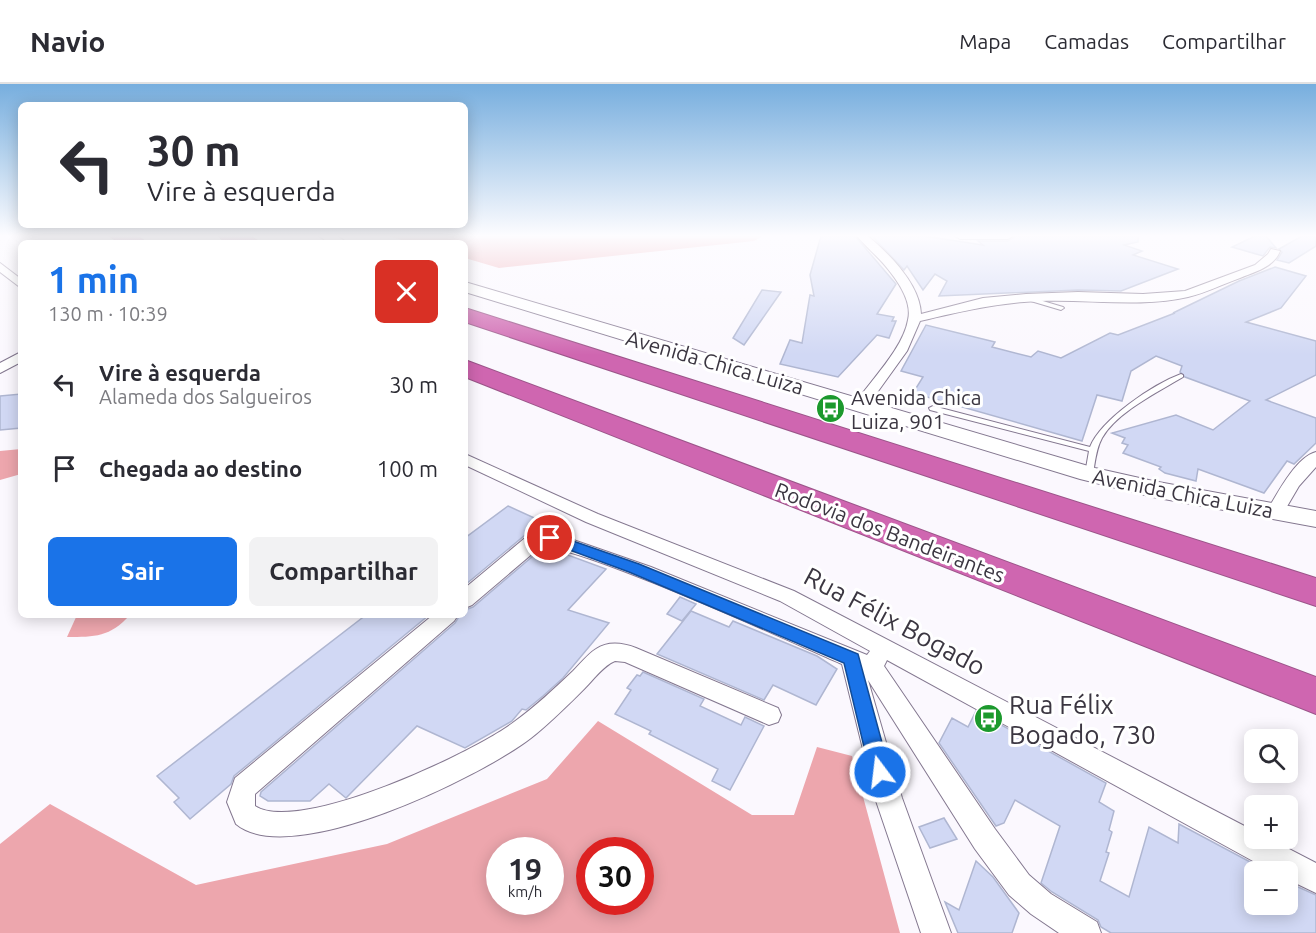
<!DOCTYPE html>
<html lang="pt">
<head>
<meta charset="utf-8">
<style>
	body { margin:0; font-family:Ubuntu,sans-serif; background:#f2f2f3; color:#2b2b33; height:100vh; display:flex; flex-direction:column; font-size:22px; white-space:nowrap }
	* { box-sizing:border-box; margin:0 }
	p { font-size:20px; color:#7c7c81 }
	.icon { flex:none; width:33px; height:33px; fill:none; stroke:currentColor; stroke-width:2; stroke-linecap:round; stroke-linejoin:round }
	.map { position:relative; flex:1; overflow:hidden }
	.panel { position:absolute; left:18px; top:156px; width:450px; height:378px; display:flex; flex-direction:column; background:#fff; border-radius:9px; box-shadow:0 3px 15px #0003 }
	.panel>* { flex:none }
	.guide { position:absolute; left:18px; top:18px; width:450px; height:126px; border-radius:9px; box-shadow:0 3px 15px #0003; background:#fff; color:#2b2b33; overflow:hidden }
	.fabs { position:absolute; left:1244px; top:645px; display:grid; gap:12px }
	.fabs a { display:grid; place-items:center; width:54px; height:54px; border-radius:9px; background:#fff; box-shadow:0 3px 15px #0003; font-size:30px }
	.speed { position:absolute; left:486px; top:753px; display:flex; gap:12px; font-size:30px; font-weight:700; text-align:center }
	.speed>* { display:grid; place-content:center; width:78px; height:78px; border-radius:50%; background:#fff; box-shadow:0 3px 15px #0003; line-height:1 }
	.speed small { font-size:15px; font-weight:400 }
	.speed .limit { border:9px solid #d22; background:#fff; color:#111 }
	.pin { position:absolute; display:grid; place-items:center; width:51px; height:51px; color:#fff; margin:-26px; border:3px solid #fff; border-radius:50%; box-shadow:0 2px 6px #0007 }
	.me { position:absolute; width:66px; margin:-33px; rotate:345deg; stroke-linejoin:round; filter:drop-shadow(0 0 4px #0008) }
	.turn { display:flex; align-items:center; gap:21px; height:126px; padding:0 30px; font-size:27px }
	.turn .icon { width:78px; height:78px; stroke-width:2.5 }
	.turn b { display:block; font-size:42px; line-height:51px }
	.round { display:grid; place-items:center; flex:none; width:63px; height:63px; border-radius:9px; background:#f2f2f3 }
	.summary { display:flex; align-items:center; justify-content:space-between; height:102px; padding:0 30px }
	h1 { font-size:36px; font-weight:700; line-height:45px; color:#1a73e8 }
	.button { display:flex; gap:12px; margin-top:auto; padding:12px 30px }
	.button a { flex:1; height:69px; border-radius:9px; background:#1a73e8; color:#fff; font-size:24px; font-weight:700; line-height:69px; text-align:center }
	.button a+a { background:#f2f2f3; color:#2b2b33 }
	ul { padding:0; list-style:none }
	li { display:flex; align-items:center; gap:18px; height:84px; padding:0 30px }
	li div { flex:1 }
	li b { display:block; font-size:22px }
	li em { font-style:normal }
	header { display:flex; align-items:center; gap:36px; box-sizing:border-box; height:84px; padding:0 30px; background:#fff; border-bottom:2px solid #e1e1e2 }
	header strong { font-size:28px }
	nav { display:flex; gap:33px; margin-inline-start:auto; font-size:21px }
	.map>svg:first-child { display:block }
	.forest { fill:#eda6ad; fill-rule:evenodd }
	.building { fill:#d1d8f4; stroke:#afb6d1; stroke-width:1.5 }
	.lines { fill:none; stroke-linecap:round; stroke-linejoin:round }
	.service-casing { stroke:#847890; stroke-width:2 }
	.minor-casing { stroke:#847890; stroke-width:2 }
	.secondary-casing { stroke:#847890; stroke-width:2 }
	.motorway-casing { stroke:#9b5589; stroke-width:2 }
	.service { fill:#fff; fill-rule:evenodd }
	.minor { fill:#fff; fill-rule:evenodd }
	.secondary { fill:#fff; fill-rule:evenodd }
	.motorway { fill:#cf66b0; fill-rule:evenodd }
	.route { fill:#1a73e8; stroke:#114b97; stroke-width:1.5 }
	.labels { text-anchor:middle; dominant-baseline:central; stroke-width:6; stroke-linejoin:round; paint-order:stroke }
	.street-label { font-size:21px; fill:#3b3641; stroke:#fff }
	.poi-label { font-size:21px; fill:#3b3641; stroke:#fff; text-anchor:start }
	.near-street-label { font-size:26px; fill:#3b3641; stroke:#fff }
	.near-poi-label { font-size:26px; fill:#3b3641; stroke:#fff; text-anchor:start }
</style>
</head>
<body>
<header>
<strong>Navio</strong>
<nav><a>Mapa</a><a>Camadas</a><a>Compartilhar</a></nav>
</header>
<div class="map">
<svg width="1316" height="849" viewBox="0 0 1316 849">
	<rect width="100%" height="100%" fill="#fbf8fe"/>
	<g class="forest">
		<polygon points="388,152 763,152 754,157 499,184 465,174 465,159 412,159"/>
		<polygon points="21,365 21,390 0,396 0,367"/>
		<path d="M77 531H130C110 553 95 553 67 553Z"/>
		<path d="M598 637 752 731H794L817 663 852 672 900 849H0V760L50 720 196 801 387 760 547 695ZM500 766H550V818H500ZM590 766H640V818H590Z"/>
	</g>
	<g class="building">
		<polygon points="821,152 855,152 896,200 877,230 894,233 892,237 896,237 889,254 877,251 838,293 780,280 790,256 802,259 810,211 814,212 810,191"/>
		<polygon points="872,152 924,152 983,161 978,157 1008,157 1015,152 1138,152 1138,158 1124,161 1142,167 1133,171 1178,185 1121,207 1078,206 939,212 947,197 935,190 923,206 907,182 904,186"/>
		<polygon points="1255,152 1266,152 1276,164 1270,163 1263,172 1232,163"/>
		<polygon points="1302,152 1316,152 1316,162 1289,179 1277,176 1282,168 1279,165"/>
		<polygon points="1275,183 1306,192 1281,224 1246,238 1316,257 1316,291 1266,316 1316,334 1316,359 1294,380 1287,377 1264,409 1198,385 1196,397 1165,389 1159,385 1161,383 1123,369 1128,361 1122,359 1125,354 1112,349 1176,331 1213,346 1250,317 1185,293 1180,288 1182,282 1156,272 1131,287 1122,317 1097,311 1082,357 913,309 923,293 901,287 926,241 995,258 992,263 1031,273 1038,267 1061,274 1110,249 1118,251 1175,229 1173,229 1239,197"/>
		<polygon points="762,206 781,208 744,261 733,254"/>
		<polygon points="21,310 21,344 0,346 0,312"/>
		<polygon points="508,422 541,437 534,444 540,446 524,452 465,501 465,454"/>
		<polygon points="540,466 557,467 606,485 568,526 609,539 563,594 543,612 526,626 522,625 512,637 465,664 417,642 346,714 329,700 310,717 268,717 260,712 261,708 455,539 460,531 465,531 465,526 473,523"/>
		<polygon points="680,513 696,520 682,537 667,530"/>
		<polygon points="691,527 729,543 733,537 817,572 837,585 816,621 773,601 764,616 657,570"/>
		<polygon points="366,531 429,531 234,692 231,700 190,735 174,718 179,714 157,692"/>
		<polygon points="643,588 704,615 700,622 741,641 745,633 764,642 730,706 712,697 718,685 649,650 651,647 615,630 631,606 627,604 637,591 640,592"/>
		<polygon points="976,627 1106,699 1099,718 1114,727 1109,746 1112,748 1106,768 1109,769 1100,797 1129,813 1149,743 1178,759 1179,740 1254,780 1254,820 1287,820 1287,798 1316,811 1316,849 1111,849 1101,843 1098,836 1052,808 1041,799 1060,742 1015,716 1004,739 996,742 939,659 952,634 968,643"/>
		<polygon points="944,734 957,755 930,764 919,743"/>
		<polygon points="976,777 993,793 1019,829 1012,849 958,849 945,818 959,826"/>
	</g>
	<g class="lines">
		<defs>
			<g id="service">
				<polygon points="1026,212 1063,223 1064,224 1061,226 1024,215 1023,214"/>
				<path d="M1181 290 1183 291V293C1158 308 1117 328 1102 354 1096 365 1095 378 1093 390L1089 393 1085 390 1089 367 930 326 929 324 933 322 1090 363C1101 335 1154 300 1181 290Z"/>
			</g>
			<g id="minor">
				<path d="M857 152H868C889 170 920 200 921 230L983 214 1026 210 1078 208 1143 210 1185 207 1255 181 1268 170 1271 165 1280 167C1274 183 1255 188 1240 194 1223 200 1206 209 1188 213 1135 225 1078 213 1024 218 988 221 955 229 920 237L907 267 866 324 861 325 854 321C870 297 903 265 908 236 912 220 901 202 891 189 881 175 868 165 857 152Z"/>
				<polygon points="955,152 1013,152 1008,155 960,155"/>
				<polygon points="0,179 21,195 21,204 0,188"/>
				<polygon points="21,268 21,278 0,289 0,279"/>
				<path d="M1316 368V383L1299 402 1282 431H1270L1267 427C1277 410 1296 373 1316 368Z"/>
				<path d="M465 370 598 430 794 507 1254 747V754H1268L1316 779V809L1287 795V788H1273L887 576 884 582 995 745 1029 791 1051 810 1097 838 1101 849H1059L1031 830 1009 811 975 765 868 596 902 714 951 849H921L875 714 842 580C802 563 563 453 539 464L472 521 465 524V504L525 454 540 449 559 451 651 483 867 571 870 567 780 517 586 438 465 381Z"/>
				<path d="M433 531H458L454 537 255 710V722C299 751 475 668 514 638 535 623 554 605 573 587 580 580 588 570 596 565 608 557 623 559 636 564L778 624 781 631 778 638 769 641 625 578 615 577C604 581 593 596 585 604 568 621 550 639 531 654 482 692 291 786 236 740L227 718 235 694Z"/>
			</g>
			<g id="secondary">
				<polygon points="319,152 337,152 348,159 329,159"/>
				<polygon points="465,198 1095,384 1153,397 1316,427 1316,443 1153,413 1080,395 465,208"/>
			</g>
			<g id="motorway">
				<path d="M110 152C122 152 138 149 146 159H120Z"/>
				<path d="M219 152C232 152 251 148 259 159 247 159 227 163 219 152Z"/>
				<polygon points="465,224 1316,494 1316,522 465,238"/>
				<polygon points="465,276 1316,593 1316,630 465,293"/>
			</g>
		</defs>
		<use href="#service" class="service-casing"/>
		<use href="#minor" class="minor-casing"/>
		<use href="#secondary" class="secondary-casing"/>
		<use href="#motorway" class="motorway-casing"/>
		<use href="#service" class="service"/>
		<use href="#minor" class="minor"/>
		<use href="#secondary" class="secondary"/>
		<use href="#motorway" class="motorway"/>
	</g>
	<linearGradient id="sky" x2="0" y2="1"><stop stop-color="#77aede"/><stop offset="0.56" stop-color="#fdfcff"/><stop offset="1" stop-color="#fdfcff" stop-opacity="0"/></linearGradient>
	<rect width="1316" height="271" fill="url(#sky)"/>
	<polygon class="route" points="550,449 639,480 858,570 890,688 887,694 880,697 873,694 870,688 844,579 629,488 545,457 543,454 545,450"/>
	<defs>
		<symbol id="bus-disc" viewBox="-11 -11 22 22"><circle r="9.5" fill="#1c992d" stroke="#fff"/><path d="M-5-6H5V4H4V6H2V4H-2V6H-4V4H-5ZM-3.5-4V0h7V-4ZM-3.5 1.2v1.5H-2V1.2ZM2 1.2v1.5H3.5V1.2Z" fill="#fff"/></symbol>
	</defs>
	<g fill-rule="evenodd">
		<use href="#bus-disc" x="814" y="308" width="33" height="33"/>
		<use href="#bus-disc" x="972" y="618" width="33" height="33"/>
	</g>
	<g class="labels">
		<g class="street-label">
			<text transform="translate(715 278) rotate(16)">Avenida Chica Luiza</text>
			<text transform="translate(1183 409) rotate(11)">Avenida Chica Luiza</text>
			<text transform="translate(890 448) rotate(21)">Rodovia dos Bandeirantes</text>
		</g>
		<g class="poi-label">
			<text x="851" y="313">Avenida Chica<tspan x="851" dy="24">Luiza, 901</tspan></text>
		</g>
		<g class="near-street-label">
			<text transform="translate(895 537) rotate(28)">Rua Félix Bogado</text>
		</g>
		<g class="near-poi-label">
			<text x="1009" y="620">Rua Félix<tspan x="1009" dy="30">Bogado, 730</tspan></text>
		</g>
	</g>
</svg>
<div class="fabs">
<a><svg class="icon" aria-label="search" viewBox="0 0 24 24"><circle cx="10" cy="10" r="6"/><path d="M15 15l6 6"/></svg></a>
<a>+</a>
<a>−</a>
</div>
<div class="speed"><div>19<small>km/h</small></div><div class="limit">30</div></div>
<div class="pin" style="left:550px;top:454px;background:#d93025"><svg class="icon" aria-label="arrive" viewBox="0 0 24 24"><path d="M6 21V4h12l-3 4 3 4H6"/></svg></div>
<svg class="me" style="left:880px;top:688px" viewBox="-20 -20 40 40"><circle r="17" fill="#1a73e8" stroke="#fff" stroke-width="3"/><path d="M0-11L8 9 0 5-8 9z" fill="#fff"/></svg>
<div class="guide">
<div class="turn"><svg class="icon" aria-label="left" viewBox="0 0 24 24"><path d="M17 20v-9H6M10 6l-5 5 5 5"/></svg><div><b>30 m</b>Vire à esquerda</div></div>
</div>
<section class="panel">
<div class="summary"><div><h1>1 min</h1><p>130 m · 10:39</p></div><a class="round" style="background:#d93025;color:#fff"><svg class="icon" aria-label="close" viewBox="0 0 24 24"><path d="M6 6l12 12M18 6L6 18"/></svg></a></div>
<ul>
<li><svg class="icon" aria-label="left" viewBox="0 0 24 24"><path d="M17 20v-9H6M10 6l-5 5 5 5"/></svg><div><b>Vire à esquerda</b><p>Alameda dos Salgueiros</p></div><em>30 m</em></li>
<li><svg class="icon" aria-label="arrive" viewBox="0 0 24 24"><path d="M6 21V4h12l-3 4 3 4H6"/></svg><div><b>Chegada ao destino</b></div><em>100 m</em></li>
</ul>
<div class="button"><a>Sair</a><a>Compartilhar</a></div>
</section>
</div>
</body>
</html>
